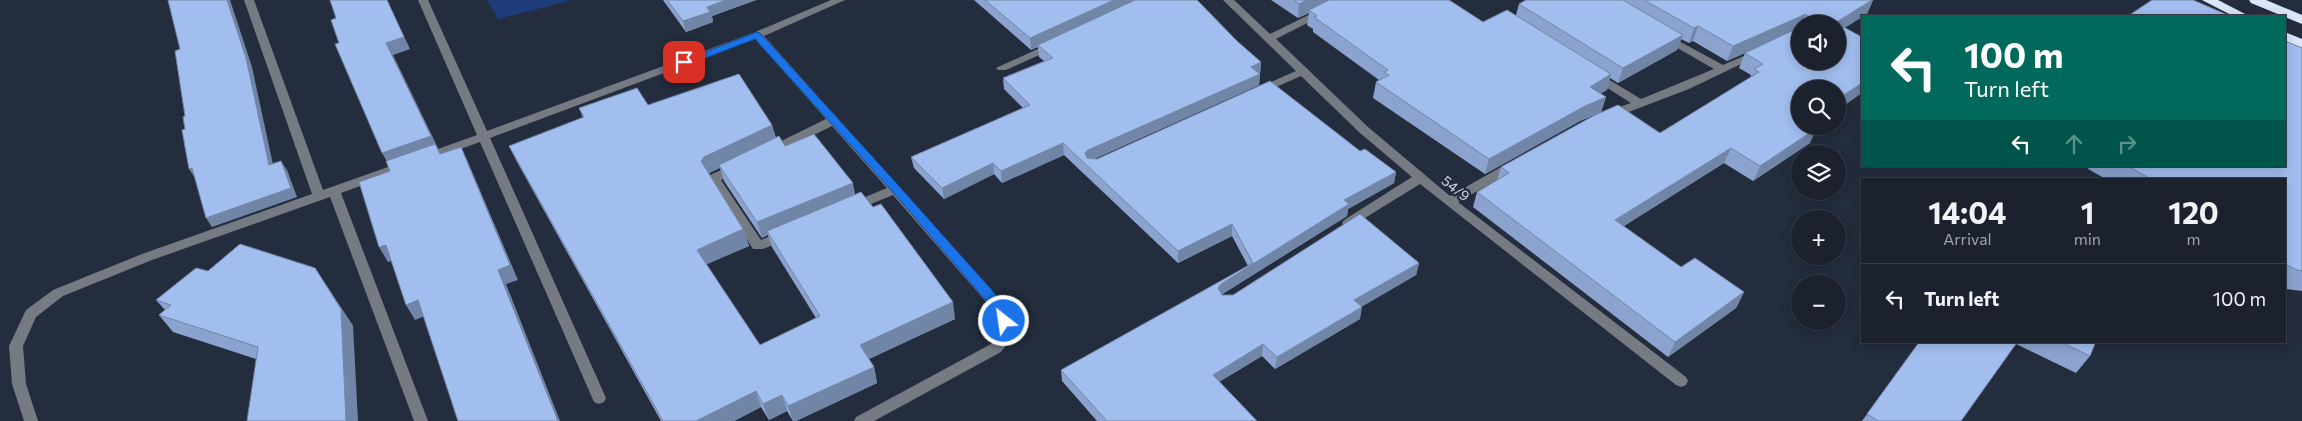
<!DOCTYPE html>
<html lang="en">
<head>
<meta charset="utf-8">
<style>
	body { margin:0; font-family:Commissioner,sans-serif; background:#242a36; color:#f1f3f6; height:100vh; display:flex; flex-direction:column; font-size:19px; white-space:nowrap }
	* { box-sizing:border-box; margin:0 }
	p { font-size:16px; color:#a0a4aa }
	.icon { flex:none; width:28px; height:28px; fill:none; stroke:currentColor; stroke-width:2; stroke-linecap:round; stroke-linejoin:round }
	.map { position:relative; flex:1; overflow:hidden }
	.drawer { position:absolute; left:1861px; top:178px; width:425px; height:165px; display:flex; flex-direction:column; background:#1b222e; border-radius:0px; box-shadow:0 2px 12px #0003,0 0 0 1px #393f4a }
	.drawer>* { flex:none }
	.top-card { position:absolute; left:1861px; top:15px; width:425px; height:152px; border-radius:0px; box-shadow:0 2px 12px #0003,0 0 0 1px #393f4a; background:#00695c; color:#fff; overflow:hidden }
	.controls { position:absolute; left:1791px; top:15px; display:grid; gap:10px }
	.controls a { display:grid; place-items:center; width:55px; height:55px; border-radius:50%; background:#1b222e; box-shadow:0 2px 12px #0003,0 0 0 1px #393f4a; font-size:25px }
	.pin { position:absolute; display:grid; place-items:center; width:42px; height:42px; color:#fff; margin:-21px; border-radius:10px; box-shadow:0 2px 8px #0006 }
	.me { position:absolute; width:55px; margin:-28px; rotate:330deg; stroke-linejoin:round; filter:drop-shadow(0 0 4px #0008) }
	.turn { display:flex; align-items:center; gap:18px; height:105px; padding:0 20px; font-size:22px }
	.turn .icon { width:65px; height:65px; stroke-width:2.5 }
	.turn b { display:block; font-size:35px; line-height:42px }
	.lanes { display:flex; align-items:center; height:48px; padding:0 20px; background:#0003; justify-content:center; gap:25px; direction:ltr }
	.lanes .off { opacity:.35 }
	.eta { display:flex; justify-content:space-evenly; align-items:center; height:85px; text-align:center }
	.eta b { font-size:30px; font-weight:700; line-height:35px }
	ul { padding:0; list-style:none }
	li { display:flex; align-items:center; gap:15px; height:70px; padding:0 20px; border-top:1px solid #393f4a }
	li div { flex:1 }
	li b { display:block; font-size:19px }
	li em { font-style:normal }
	.map>svg:first-child { display:block }
	.green { fill:#1d3c79 }
	.lines { fill:none; stroke-linecap:round; stroke-linejoin:round }
	.minor { fill:#757a83; fill-rule:evenodd }
	.highway { fill:#dae6fc; fill-rule:evenodd }
	.wall { fill:#8ba3ce; fill-rule:evenodd }
	.shaded-wall { fill:#7185a7 }
	.building { fill:#a2beef; stroke:#7185a7 }
	.route { fill:#1a73e8; stroke:#114b97 }
	.labels { text-anchor:middle; dominant-baseline:central; stroke-width:5; stroke-linejoin:round; paint-order:stroke }
	.street-label { font-size:14px; fill:#d4dae5; stroke:#242d3d }
</style>
</head>
<body>
<div class="map">
<svg width="2302" height="421" viewBox="0 0 2302 421">
	<rect width="100%" height="100%" fill="#242d3d"/>
	<polygon class="green" points="487,0 573,0 498,19"/>
	<g class="lines">
		<g class="minor">
			<polygon points="244,0 254,0 323,190 402,162 406,161 412,165 410,168 341,193 428,421 414,421 330,197 152,260 63,296 36,317 23,346 26,384 38,421 24,421 12,384 9,346 26,310 53,290 142,254 312,194"/>
			<polygon points="418,0 428,0 487,131 753,33 831,0 845,0 764,36 1005,305 1015,333 1001,352 874,421 854,421 856,417 991,344 1001,332 994,311 893,195 856,210 848,210 846,207 848,204 887,188 832,126 775,154 767,154 765,151 767,148 826,119 755,39 490,138 606,398 604,402 599,404 594,402 480,142 425,162 419,158 421,155 477,135"/>
			<polygon points="1223,0 1234,0 1270,34 1339,0 1352,0 1276,39 1368,127 1450,196 1508,163 1516,163 1518,166 1516,169 1458,202 1686,377 1688,381 1686,385 1681,387 1676,385 1420,184 1352,226 1344,226 1342,223 1344,220 1412,177 1360,133 1301,76 1263,93 1255,93 1253,91 1255,89 1296,71"/>
			<polygon points="1664,33 1723,65 1753,52 1761,52 1762,54 1689,89 1613,118 1605,118 1603,115 1605,112 1631,103 1590,77 1588,75 1590,73 1598,73 1641,99 1714,69 1660,38 1659,36"/>
			<polygon points="1053,42 1058,45 1057,47 1006,70 998,70 996,68"/>
			<polygon points="737,163 743,167 741,170 721,180 761,240 785,230 791,235 790,238 763,249 753,249 708,178 710,175"/>
		</g>
		<g class="highway">
			<polygon points="2202,0 2218,0 2249,16 2233,16"/>
			<polygon points="2249,0 2266,0 2302,15 2302,24 2251,3"/>
			<polygon points="2285,32 2302,39 2302,48 2285,41"/>
		</g>
	</g>
	<g class="wall">
		<polygon points="663,0 756,0 712,16 713,22 686,32"/>
		<polygon points="974,0 1197,0 1238,42 1261,62 1259,85 1094,159 1360,151 1396,172 1394,183 1348,209 1347,216 1221,295 1233,295 1419,263 1416,275 1361,307 1360,319 1275,369 1262,356 1219,382 1257,421 1097,421 1062,381 1061,370 1248,266 1232,236 1178,263 1064,155 1002,183 994,174 944,199 914,168 911,157 1023,108 1004,89 1003,78 1044,61 1039,57 1038,47 1031,50"/>
		<path d="M1271 0H1449L1483 22 1516 15 1519 4 1526 0H1873L1867 14 1844 28 1800 89 1810 143 1753 181 1724 163 1624 226 1681 267 1744 292 1736 308 1668 357 1473 207 1477 192 1497 180 1501 167 1660 133 1750 78 1751 75 1739 68 1745 53 1727 61 1693 41 1689 43 1681 39 1677 50 1618 83 1610 78 1607 90 1600 93 1606 97 1601 112 1580 121 1485 174 1373 98 1376 82 1379 80 1313 32V29L1307 25 1309 13 1298 18ZM1800 24H1838L1800 61Z"/>
		<polygon points="2302,48 2302,291 2285,289 2285,179 2106,179 2088,169 2090,166 2285,166"/>
		<path d="M648 105 772 125 776 138 785 146 856 195 955 319 869 359 874 367 877 383 796 421H793L787 411 769 420 761 407 734 421H661L517 162 509 146 583 118 579 108ZM720 168 724 181 762 238 768 235 772 247 816 318 760 345 706 264 749 246 743 229 709 173Z"/>
		<polygon points="315,268 353,326 256,359 173,332 159,315 165,310 156,300"/>
		<polygon points="1920,341 2096,341 2090,356 2076,373 2016,344 1961,421 1862,421"/>
	</g>
	<g class="shaded-wall">
		<polygon points="227,0 230,0 252,67 275,174 269,165"/>
		<polygon points="387,0 410,49 393,55 438,148 389,165 382,153"/>
		<polygon points="726,0 756,0 712,16 713,22 686,32 683,21 707,7"/>
		<polygon points="1114,0 1139,0 1038,45 1038,46 1031,50 1030,38"/>
		<polygon points="1306,0 1335,0 1309,10 1309,13 1298,18 1299,4"/>
		<polygon points="1872,0 1873,0 1867,14 1838,32 1835,23"/>
		<polygon points="1806,14 1802,24 1800,24 1799,29 1727,61 1733,46"/>
		<polygon points="1698,26 1693,41 1689,43 1694,28"/>
		<polygon points="1683,35 1677,50 1618,83 1623,68"/>
		<polygon points="1261,62 1259,85 1088,161 1085,165 1085,153 1088,150 1251,67"/>
		<polygon points="1611,74 1607,90 1585,102 1590,87"/>
		<polygon points="1862,83 1862,93 1838,110 1838,99"/>
		<polygon points="1606,97 1601,112 1580,121 1485,174 1489,159 1585,106"/>
		<polygon points="772,125 776,141 719,165 720,168 709,173 701,161 704,157"/>
		<polygon points="1817,128 1810,143 1753,181 1760,166"/>
		<polygon points="1063,143 1064,155 1002,183 1001,171"/>
		<polygon points="461,147 468,162 518,280 506,284 560,421 558,421 498,270"/>
		<polygon points="1731,148 1724,163 1609,235 1615,220"/>
		<polygon points="281,161 287,170 297,197 212,227 206,218"/>
		<polygon points="993,163 994,174 944,199 942,188"/>
		<polygon points="192,168 195,178 189,169"/>
		<polygon points="1396,172 1394,183 1348,209 1347,216 1220,295 1218,288 1221,284 1343,207 1344,200"/>
		<polygon points="853,183 856,199 767,231 768,235 762,238 757,222"/>
		<polygon points="1232,224 1232,236 1178,263 1178,251"/>
		<polygon points="743,229 749,246 703,266 697,250"/>
		<polygon points="386,245 395,260 388,262 379,247"/>
		<polygon points="1419,263 1416,275 1352,312 1354,300"/>
		<polygon points="315,268 353,326 358,421 346,421"/>
		<polygon points="1744,292 1736,308 1668,357 1675,342"/>
		<polygon points="418,300 427,315 415,320 406,305"/>
		<polygon points="953,302 955,319 864,361 860,345"/>
		<polygon points="1362,307 1360,319 1275,369 1277,357"/>
		<polygon points="1263,344 1262,356 1212,386 1213,375"/>
		<polygon points="874,367 877,383 796,421 793,421 788,406"/>
		<polygon points="756,391 761,407 734,421 696,421"/>
		<polygon points="782,395 787,411 769,420 763,404"/>
	</g>
	<g class="building">
		<polygon points="168,0 227,0 246,58 269,165 281,161 291,188 206,218 192,168 189,169 182,130 185,129 183,117 185,116 175,51 180,49"/>
		<polygon points="330,0 387,0 404,37 386,43 431,136 382,153 335,44 339,43 331,20 336,18"/>
		<polygon points="667,0 726,0 707,7 710,12 683,21"/>
		<polygon points="985,0 1114,0 1030,38"/>
		<polygon points="1135,0 1197,0 1238,42 1261,62 1251,67 1260,74 1088,150 1085,153 1087,158 1097,159 1270,81 1360,151 1365,149 1396,172 1344,200 1349,204 1221,284 1218,288 1222,295 1233,295 1360,214 1419,263 1354,300 1362,307 1277,357 1263,344 1213,375 1257,421 1107,421 1061,370 1253,263 1232,224 1178,251 1063,143 1001,171 993,163 942,188 911,157 1030,105 1003,78 1053,58 1038,45"/>
		<polygon points="1294,0 1306,0 1299,4"/>
		<polygon points="1329,0 1449,0 1483,22 1507,10 1611,74 1590,87 1606,97 1585,106 1489,159 1376,82 1389,75 1384,72 1388,70 1314,17 1317,16 1309,10"/>
		<polygon points="1526,0 1623,0 1683,35 1623,68 1519,4"/>
		<polygon points="1644,0 1872,0 1835,23 1837,24 1807,24 1808,23 1808,16 1806,14 1733,46 1698,26 1694,28"/>
		<polygon points="2152,0 2193,0 2230,16 2128,16"/>
		<polygon points="1838,24 1862,37 1862,83 1838,99 1838,89 1800,89 1800,126 1814,126 1817,128 1760,166 1731,148 1615,220 1681,267 1695,258 1744,292 1675,342 1477,192 1509,173 1501,167 1595,115 1618,105 1660,133 1759,72 1754,69 1763,64 1745,53 1800,27 1800,61 1838,61"/>
		<polygon points="2285,41 2302,48 2302,271 2297,270 2285,264 2285,179 2151,179 2128,166 2285,166"/>
		<polygon points="739,74 772,125 704,157 701,161 743,229 697,250 760,345 820,316 767,231 861,192 873,207 881,204 953,302 860,345 874,367 788,406 782,395 763,404 756,391 696,421 663,421 509,146 584,117 579,108 637,88 648,105"/>
		<polygon points="814,134 853,183 757,222 719,165 779,136 785,146"/>
		<polygon points="435,144 440,154 461,147 510,265 498,270 558,421 458,421 418,300 406,305 386,245 379,247 359,182 390,171 386,161"/>
		<polygon points="240,244 315,268 341,309 346,421 247,421 258,347 159,315 171,305 156,300 196,268 208,271"/>
		<polygon points="1920,341 2018,341 1961,421 1878,421 1867,414"/>
		<polygon points="2059,341 2096,341 2090,356"/>
	</g>
	<polygon class="route" points="757,32 760,33 899,186 1005,305 1010,321 1009,324 1000,324 995,311 892,191 755,39 687,65 684,65 679,62"/>
	<g class="labels">
		<g class="street-label">
			<text transform="translate(1456 188) rotate(39)">54/9</text>
		</g>
	</g>
</svg>
<div class="controls">
<a><svg class="icon" aria-label="sound" viewBox="0 0 24 24"><path d="M4 9h4l5-4v14l-5-4H4zM17 9q2 3 0 6"/></svg></a>
<a><svg class="icon" aria-label="search" viewBox="0 0 24 24"><circle cx="10" cy="10" r="6"/><path d="M15 15l6 6"/></svg></a>
<a><svg class="icon" aria-label="layers" viewBox="0 0 24 24"><path d="M12 4l9 5-9 5-9-5zM3 14l9 5 9-5"/></svg></a>
<a>+</a>
<a>−</a>
</div>
<div class="pin" style="left:684px;top:62px;background:#d93025"><svg class="icon" aria-label="arrive" viewBox="0 0 24 24"><path d="M6 21V4h12l-3 4 3 4H6"/></svg></div>
<svg class="me" style="left:1004px;top:321px" viewBox="-20 -20 40 40"><circle r="17" fill="#1a73e8" stroke="#fff" stroke-width="3"/><path d="M0-11L8 9 0 5-8 9z" fill="#fff"/></svg>
<div class="top-card">
<div class="turn"><svg class="icon" aria-label="left" viewBox="0 0 24 24"><path d="M17 20v-9H6M10 6l-5 5 5 5"/></svg><div><b>100 m</b>Turn left</div></div>
<div class="lanes"><svg class="icon" aria-label="left" viewBox="0 0 24 24"><path d="M17 20v-9H6M10 6l-5 5 5 5"/></svg><svg class="icon off" aria-label="ahead" viewBox="0 0 24 24"><path d="M12 20V5M6 11l6-6 6 6"/></svg><svg class="icon off" aria-label="right" viewBox="0 0 24 24"><path d="M7 20v-9h11M14 6l5 5-5 5"/></svg></div>
</div>
<section class="drawer">
<div class="eta">
<div><b>14:04</b><p>Arrival</p></div>
<div><b>1</b><p>min</p></div>
<div><b>120</b><p>m</p></div>
</div>
<ul>
<li><svg class="icon" aria-label="left" viewBox="0 0 24 24"><path d="M17 20v-9H6M10 6l-5 5 5 5"/></svg><div><b>Turn left</b></div><em>100 m</em></li>
</ul>
</section>
</div>
</body>
</html>
